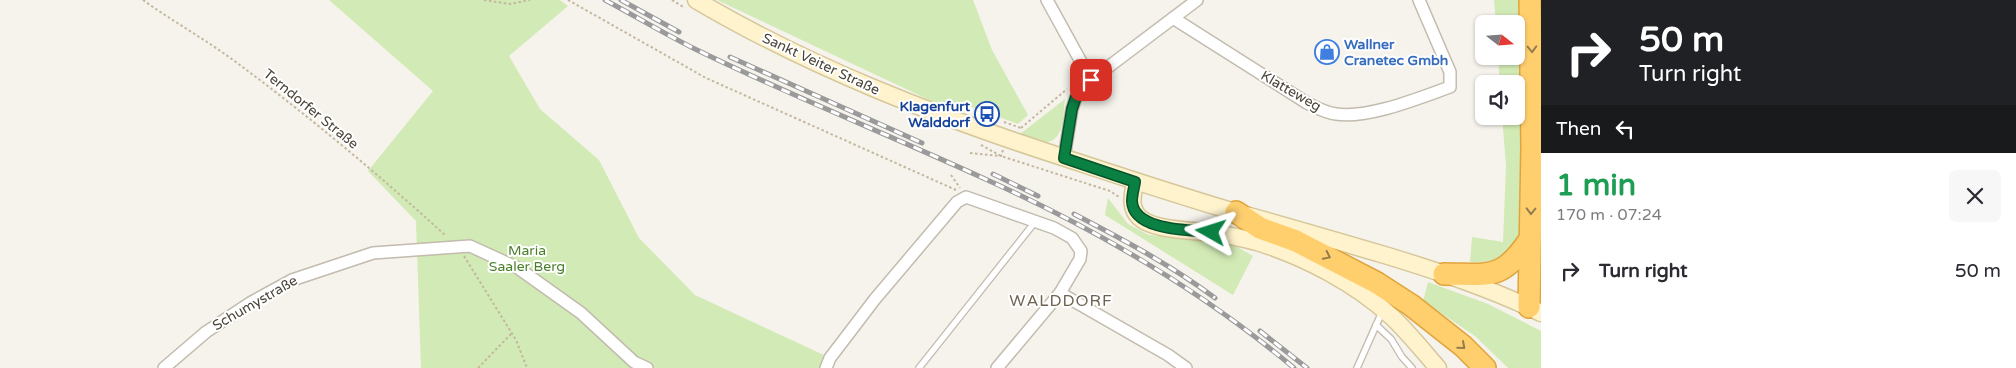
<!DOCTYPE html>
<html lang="en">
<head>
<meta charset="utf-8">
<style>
	body { margin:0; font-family:"Varela Round",sans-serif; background:#f7f7f7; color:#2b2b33; height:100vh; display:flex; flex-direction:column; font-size:19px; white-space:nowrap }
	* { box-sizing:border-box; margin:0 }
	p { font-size:16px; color:#7c7c81 }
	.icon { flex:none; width:28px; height:28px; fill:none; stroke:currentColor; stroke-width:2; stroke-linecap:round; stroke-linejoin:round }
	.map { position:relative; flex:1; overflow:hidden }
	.panel { display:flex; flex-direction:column; background:#fff; width:475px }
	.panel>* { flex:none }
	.banner { background:#202124; color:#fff; overflow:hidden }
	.needle { width:32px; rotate:107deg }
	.buttons { position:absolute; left:1475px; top:15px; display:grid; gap:10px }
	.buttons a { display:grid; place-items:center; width:50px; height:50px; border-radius:8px; background:#fff; box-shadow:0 1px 4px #0004; font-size:25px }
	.pin { position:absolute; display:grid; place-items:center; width:42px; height:42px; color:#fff; margin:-21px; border-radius:10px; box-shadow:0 2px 8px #0006 }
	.me { position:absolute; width:55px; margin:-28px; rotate:276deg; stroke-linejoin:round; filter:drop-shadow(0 0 4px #0008) }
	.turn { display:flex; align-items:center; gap:18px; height:105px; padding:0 15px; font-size:22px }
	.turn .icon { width:65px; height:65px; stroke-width:2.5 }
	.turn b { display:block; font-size:35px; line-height:42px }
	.then { display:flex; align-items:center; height:48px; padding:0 15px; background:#0003; gap:10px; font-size:19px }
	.round { display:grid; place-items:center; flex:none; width:52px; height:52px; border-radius:8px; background:#f7f7f7 }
	.headline { display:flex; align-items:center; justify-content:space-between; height:85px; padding:0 15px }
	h1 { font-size:30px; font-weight:700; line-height:38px; color:#1e9e55 }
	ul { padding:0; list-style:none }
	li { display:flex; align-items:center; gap:15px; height:65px; padding:0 15px }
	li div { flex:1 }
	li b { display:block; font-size:19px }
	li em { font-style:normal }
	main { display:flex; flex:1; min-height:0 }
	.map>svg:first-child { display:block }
	.green { fill:#d2eab5 }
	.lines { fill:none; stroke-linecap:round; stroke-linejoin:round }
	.lane-casing { stroke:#c2bbae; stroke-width:8 }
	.street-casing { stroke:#c2bbae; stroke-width:14 }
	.secondary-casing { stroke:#d6c79b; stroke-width:19 }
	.highway-casing { stroke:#e0a43c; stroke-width:24 }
	.path { stroke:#c4b79f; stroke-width:2; stroke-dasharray:2.5 2.5; stroke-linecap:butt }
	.lane { stroke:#fff; stroke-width:5.5 }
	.street { stroke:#fff; stroke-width:11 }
	.secondary { stroke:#fff3cd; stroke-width:16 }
	.highway { stroke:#ffcf6e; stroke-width:21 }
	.rail-casing { stroke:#9a9a9a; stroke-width:5 }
	.rail { stroke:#fff; stroke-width:3; stroke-dasharray:9; stroke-linecap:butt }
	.oneway { stroke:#937c4e }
	.route-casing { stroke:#07532c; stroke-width:12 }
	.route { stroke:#0b8043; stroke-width:9 }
	.labels { text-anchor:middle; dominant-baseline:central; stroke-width:4; stroke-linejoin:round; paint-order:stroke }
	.shop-label { font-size:14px; font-weight:bold; fill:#366cbe; stroke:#fff; text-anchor:start }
	.street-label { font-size:14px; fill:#4b4439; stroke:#fff }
	.transit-label { font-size:14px; font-weight:bold; fill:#164399; stroke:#fff; text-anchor:end }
	.park-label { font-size:14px; fill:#4a7f2a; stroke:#fff }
	.quarter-label { font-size:16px; letter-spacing:1px; fill:#6e6250; stroke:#fff }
</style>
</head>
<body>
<main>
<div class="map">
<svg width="1541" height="368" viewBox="0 0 1541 368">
	<rect width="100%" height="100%" fill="#f6f3ec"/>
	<g class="green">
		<polygon points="329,0 560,0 568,6 509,56 540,109 599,160 639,238 695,295 826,356 831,368 421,368 416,221 368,171 433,91"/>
		<polygon points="717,0 973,0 992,50 1028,115 1018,124 966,105 942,106"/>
		<path d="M1494 0H1519L1521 28V224C1519 230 1518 241 1514 247 1503 260 1486 263 1470 262L1472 237 1503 242 1506 165 1502 116H1516V84H1500L1498 56H1516V24H1496Z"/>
		<path d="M1065 99C1063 113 1065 143 1044 142 1037 142 1027 136 1020 134Z"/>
		<polygon points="1108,198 1128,224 1149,235 1219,241 1234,245 1253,256 1233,295 1105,215"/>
		<polygon points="1428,282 1488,304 1541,331 1541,368 1508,368 1475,336 1423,301"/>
	</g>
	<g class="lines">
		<defs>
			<g id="lane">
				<polyline points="1376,325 1391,339 1402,357 1412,368"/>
				<polyline points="919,368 1035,222"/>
				<polyline points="1357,368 1382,312"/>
			</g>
			<g id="street">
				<polyline points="1047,0 1091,80"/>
				<path d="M1173 18 1307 103C1317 108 1326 113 1336 114 1368 119 1419 98 1450 87V72L1419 0"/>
				<polyline points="1064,158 1072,109 1076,97 1091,80 1197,0"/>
				<polyline points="164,368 206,332 250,303 292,280 373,253 470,246 518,268 581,313 634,362 647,368"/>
				<polyline points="826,368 830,358 875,299 957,202 966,197 1054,228 1072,238 1081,251 1080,259 1060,293 1168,355 1186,368"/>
				<polyline points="997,368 1060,293"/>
			</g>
			<g id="secondary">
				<path d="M696 0C811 68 936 116 1062 157 1120 176 1177 195 1235 212 1286 226 1337 241 1388 256 1440 272 1492 289 1541 313"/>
				<path d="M1135 181C1133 194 1129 207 1139 217 1153 231 1193 230 1212 233 1228 235 1242 238 1257 242 1305 257 1355 283 1392 317 1409 333 1423 351 1438 368"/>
			</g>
			<g id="highway">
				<polyline points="1236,212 1260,228 1296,241 1377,283 1411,305 1463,346 1485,368"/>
				<path d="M1444 274C1490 274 1502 281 1530 239"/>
				<polyline points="1529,307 1532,147 1530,0"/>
			</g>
		</defs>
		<use href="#lane" class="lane-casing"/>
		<use href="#street" class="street-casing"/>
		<use href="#secondary" class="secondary-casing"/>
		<use href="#highway" class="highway-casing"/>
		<g class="path">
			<path d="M143 0C171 20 201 37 229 57 304 112 377 173 446 236"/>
			<polyline points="484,0 510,4 530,0"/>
			<polyline points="568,0 706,78 956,190"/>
			<polyline points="672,0 685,8"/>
			<polyline points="1004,122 1021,128"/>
			<polyline points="1021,128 1067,89"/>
			<polyline points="981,145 1001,156 1110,191 1119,197"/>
			<polyline points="970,153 1001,156 1003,150"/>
			<polyline points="951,175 960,188"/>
			<polyline points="464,256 516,340 527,368"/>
			<polyline points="478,368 512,333"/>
		</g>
		<use href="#lane" class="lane"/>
		<use href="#street" class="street"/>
		<use href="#secondary" class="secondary"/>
		<use href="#highway" class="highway"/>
		<defs>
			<g id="rail">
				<path d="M605 0C635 16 665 34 695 49 789 95 887 134 983 178 1094 228 1200 289 1294 368"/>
				<polyline points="621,0 679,32"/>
				<polyline points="730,57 922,143"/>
				<polyline points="993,174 1038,196"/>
				<path d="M1074 214C1122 239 1171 265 1215 298"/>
				<polyline points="1260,331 1307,368"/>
			</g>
		</defs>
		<use href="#rail" class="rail-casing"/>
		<use href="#rail" class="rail"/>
	</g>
	<defs><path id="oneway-chevron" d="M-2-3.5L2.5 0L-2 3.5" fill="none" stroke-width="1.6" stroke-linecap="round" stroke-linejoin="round" transform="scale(1.25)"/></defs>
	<g class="oneway">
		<use href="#oneway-chevron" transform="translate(1532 49) rotate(88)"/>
		<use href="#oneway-chevron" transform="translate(1531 211) rotate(91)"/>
		<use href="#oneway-chevron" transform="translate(1327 256) rotate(26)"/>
		<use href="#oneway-chevron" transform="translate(1462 346) rotate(41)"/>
	</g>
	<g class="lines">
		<defs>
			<path id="route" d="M1091 80 1076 97 1072 109 1064 158 1135 182C1134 188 1132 195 1132 201 1133 231 1190 230 1211 232"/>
		</defs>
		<use href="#route" class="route-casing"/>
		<use href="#route" class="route"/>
	</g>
	<defs>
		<symbol id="shop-ring" viewBox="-11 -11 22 22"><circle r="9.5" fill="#fff" stroke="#3f7fe0" stroke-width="1.5"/><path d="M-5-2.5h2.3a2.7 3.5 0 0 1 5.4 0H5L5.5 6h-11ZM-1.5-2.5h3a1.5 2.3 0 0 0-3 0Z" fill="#3f7fe0"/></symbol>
		<symbol id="bus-ring" viewBox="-11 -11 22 22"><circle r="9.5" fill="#fff" stroke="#1a4fb4" stroke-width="1.5"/><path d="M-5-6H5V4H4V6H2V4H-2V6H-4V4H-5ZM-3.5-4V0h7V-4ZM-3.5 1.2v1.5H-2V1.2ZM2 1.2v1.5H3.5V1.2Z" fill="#1a4fb4"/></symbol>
	</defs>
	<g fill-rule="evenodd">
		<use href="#shop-ring" x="1313" y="38" width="28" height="28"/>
		<use href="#bus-ring" x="973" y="100" width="28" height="28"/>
	</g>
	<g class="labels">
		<g class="shop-label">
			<text x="1344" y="44">Wallner<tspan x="1344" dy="16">Cranetec Gmbh</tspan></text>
		</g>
		<g class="street-label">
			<text transform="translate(821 64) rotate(25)">Sankt Veiter Straße</text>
			<text transform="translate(1291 91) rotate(30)">Klatteweg</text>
			<text transform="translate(311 109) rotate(39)">Terndorfer Straße</text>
			<text transform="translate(255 303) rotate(-30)">Schumystraße</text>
		</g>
		<g class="transit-label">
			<text x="970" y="106">Klagenfurt<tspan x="970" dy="16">Walddorf</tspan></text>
		</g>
		<g class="park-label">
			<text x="527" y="250">Maria<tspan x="527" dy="16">Saaler Berg</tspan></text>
		</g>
		<g class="quarter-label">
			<text x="1061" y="301">WALDDORF</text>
		</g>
	</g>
</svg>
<div class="buttons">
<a><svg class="needle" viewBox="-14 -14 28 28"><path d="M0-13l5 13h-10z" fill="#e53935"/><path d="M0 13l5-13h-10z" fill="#7c7c81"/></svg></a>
<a><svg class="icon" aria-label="sound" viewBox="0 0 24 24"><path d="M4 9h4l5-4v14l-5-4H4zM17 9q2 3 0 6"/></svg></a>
</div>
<div class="pin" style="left:1091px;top:80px;background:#d93025"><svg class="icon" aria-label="arrive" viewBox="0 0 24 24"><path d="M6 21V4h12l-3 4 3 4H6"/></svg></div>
<svg class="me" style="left:1211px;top:232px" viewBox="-20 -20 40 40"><path d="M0-17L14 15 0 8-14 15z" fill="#0b8043" stroke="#fff" stroke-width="4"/></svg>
</div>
<section class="panel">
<div class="banner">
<div class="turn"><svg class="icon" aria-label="right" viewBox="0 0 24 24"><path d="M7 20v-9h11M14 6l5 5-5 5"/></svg><div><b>50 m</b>Turn right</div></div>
<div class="then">Then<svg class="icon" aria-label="left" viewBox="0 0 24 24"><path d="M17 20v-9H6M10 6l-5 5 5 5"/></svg></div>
</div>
<div class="headline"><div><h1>1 min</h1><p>170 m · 07:24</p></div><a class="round"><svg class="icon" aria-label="close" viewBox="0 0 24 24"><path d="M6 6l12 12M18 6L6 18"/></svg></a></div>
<ul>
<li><svg class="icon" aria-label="right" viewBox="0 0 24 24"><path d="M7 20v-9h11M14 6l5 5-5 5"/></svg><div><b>Turn right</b></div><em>50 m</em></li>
</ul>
</section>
</main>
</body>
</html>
